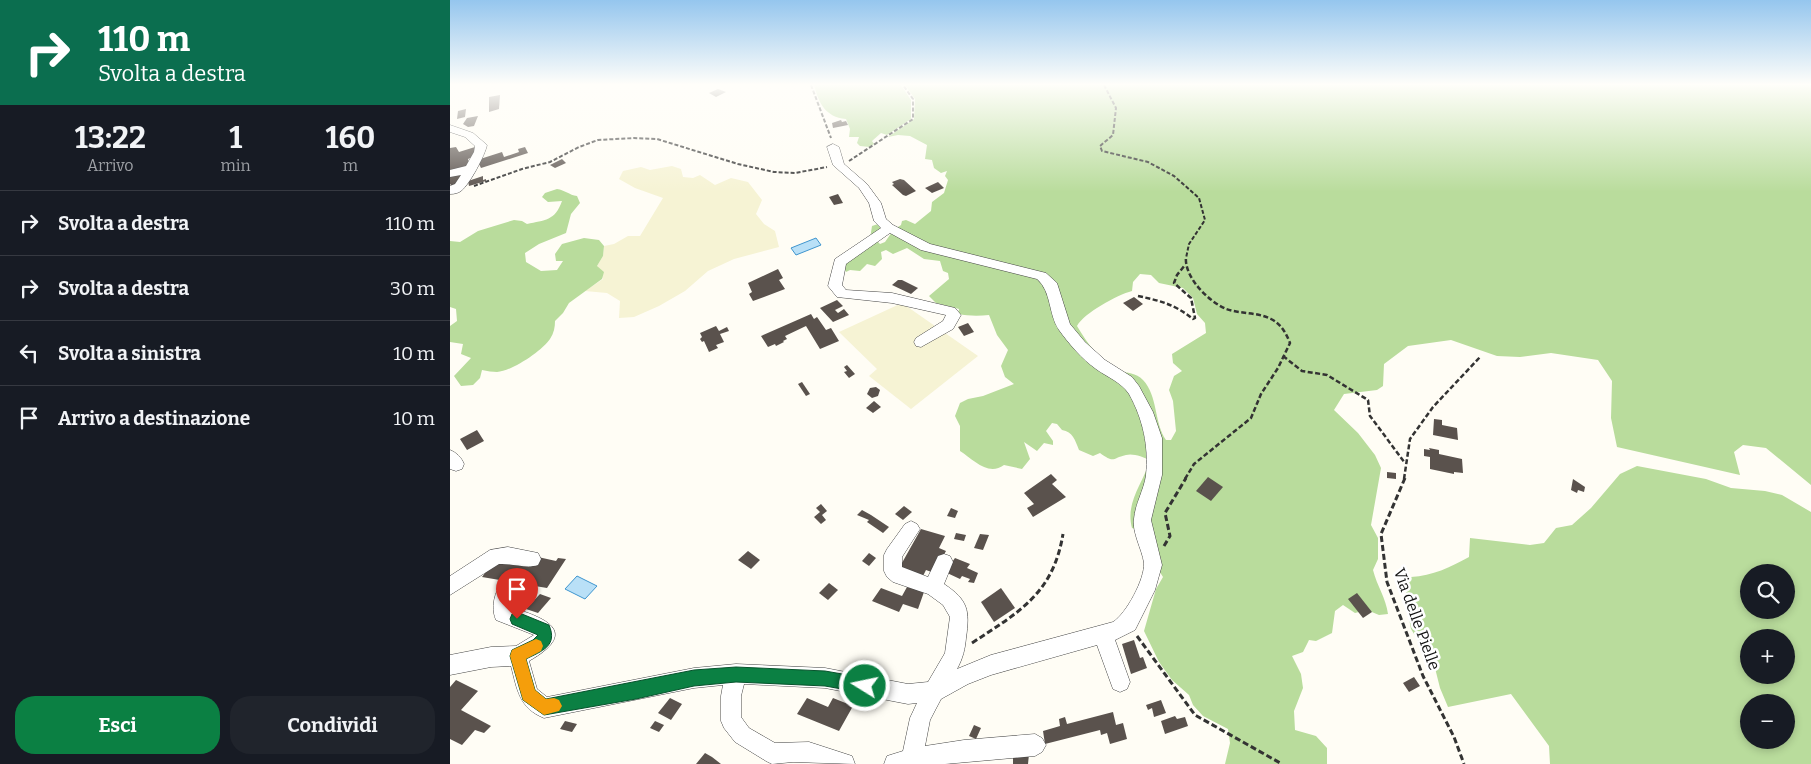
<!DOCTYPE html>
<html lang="it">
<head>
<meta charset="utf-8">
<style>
	body { margin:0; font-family:Bitter,serif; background:#20242c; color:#f1f3f6; height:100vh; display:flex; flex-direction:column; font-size:19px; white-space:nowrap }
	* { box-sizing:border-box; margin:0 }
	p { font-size:16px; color:#9ea1a6 }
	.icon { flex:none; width:28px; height:28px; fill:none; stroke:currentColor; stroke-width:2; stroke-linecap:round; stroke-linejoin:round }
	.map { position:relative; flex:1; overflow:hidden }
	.side { display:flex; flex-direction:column; background:#171b24; width:450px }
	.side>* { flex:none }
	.banner { background:#0b6e4f; color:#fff; overflow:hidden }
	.fabs { position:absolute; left:1290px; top:564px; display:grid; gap:10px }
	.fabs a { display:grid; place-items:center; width:55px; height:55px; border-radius:50%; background:#171b24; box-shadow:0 2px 8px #0003; font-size:25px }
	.pin { position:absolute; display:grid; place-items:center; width:42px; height:42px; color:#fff; margin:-51px -21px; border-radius:50% 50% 50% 0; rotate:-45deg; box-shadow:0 0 5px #0007 }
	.pin .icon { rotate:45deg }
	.me { position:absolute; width:55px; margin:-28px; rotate:280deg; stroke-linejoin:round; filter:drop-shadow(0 0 4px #0008) }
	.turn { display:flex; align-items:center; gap:18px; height:105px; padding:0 15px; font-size:22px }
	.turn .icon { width:65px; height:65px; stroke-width:2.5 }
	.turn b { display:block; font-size:35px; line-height:42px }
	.eta { display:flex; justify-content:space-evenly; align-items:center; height:85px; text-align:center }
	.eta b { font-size:30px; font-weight:700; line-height:35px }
	.action { display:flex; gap:10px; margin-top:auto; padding:10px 15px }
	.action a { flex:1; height:58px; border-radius:20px; background:#0b8043; color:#fff; font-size:20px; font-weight:700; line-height:58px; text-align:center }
	.action a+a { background:#20242c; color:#f1f3f6 }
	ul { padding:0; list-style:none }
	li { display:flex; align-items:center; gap:15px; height:65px; padding:0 15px; border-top:1px solid #363941 }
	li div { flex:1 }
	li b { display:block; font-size:19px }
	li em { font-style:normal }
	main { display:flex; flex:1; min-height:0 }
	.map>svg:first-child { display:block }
	.farmland { fill:#f6f3d4 }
	.forest { fill:#b9dc9c; fill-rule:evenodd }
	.water { fill:#b9e0f7; stroke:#3f96cf }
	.building { fill:#5a524d }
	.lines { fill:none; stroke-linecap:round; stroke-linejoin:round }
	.minor-casing { stroke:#444; stroke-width:1 }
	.path-far2 { stroke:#333; stroke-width:2; stroke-dasharray:4 2; stroke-linecap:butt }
	.path-far1 { stroke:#333; stroke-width:2.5; stroke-dasharray:5 2.5; stroke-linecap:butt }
	.path { stroke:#333; stroke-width:3; stroke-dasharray:6 3; stroke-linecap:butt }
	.minor { fill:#fff; fill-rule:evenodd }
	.route { fill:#0b8043; stroke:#07532c }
	.slow { fill:#f59e0b }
	.labels { text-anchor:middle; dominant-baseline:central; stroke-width:5; stroke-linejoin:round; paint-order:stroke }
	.street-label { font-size:16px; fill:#111; stroke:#fff }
</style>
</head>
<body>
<main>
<section class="side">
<div class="banner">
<div class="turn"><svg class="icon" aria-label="right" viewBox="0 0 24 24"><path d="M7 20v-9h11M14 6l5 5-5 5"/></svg><div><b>110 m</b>Svolta a destra</div></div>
</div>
<div class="eta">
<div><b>13:22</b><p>Arrivo</p></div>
<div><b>1</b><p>min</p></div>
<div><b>160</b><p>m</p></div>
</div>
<ul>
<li><svg class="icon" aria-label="right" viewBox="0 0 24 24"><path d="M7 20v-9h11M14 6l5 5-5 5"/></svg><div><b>Svolta a destra</b></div><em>110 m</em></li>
<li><svg class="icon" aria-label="right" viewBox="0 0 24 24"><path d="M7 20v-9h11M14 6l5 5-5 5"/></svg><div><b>Svolta a destra</b></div><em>30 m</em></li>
<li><svg class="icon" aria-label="left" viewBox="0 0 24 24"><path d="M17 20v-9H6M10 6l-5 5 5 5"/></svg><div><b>Svolta a sinistra</b></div><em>10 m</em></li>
<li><svg class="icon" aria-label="arrive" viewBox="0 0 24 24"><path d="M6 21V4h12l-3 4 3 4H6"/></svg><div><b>Arrivo a destinazione</b></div><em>10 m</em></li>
</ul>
<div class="action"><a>Esci</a><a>Condividi</a></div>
</section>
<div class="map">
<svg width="1361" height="764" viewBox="0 0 1361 764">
	<rect width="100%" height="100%" fill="#fffdf5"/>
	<g class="farmland">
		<polygon points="222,166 231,169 233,177 243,178 250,175 265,185 281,178 298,182 312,200 306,214 314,224 325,231 329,247 284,259 258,271 235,291 209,306 184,317 169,318 170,301 157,293 135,291 153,279 147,266 153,256 154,246 164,244 178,236 190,236 213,198 185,188 169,179 173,171 191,167 200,170"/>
		<polygon points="452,303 528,356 461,409 419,376 427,369 389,332"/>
	</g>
	<g class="forest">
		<path d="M364 85H451L461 100V119L437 135 431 133 422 141 424 144 420 147 410 146 407 143 409 137H399L400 129 396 119C375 117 369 103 364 85Z"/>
		<path d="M455 85H1361V485L1316 448 1293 445 1284 452 1290 475 1167 447 1161 418 1162 381 1148 360 1101 353 1070 357 1047 356 1001 340 958 346 934 364 933 386 927 390 894 394 884 410 908 433 925 455 931 468 921 525 928 538V559L923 570C927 586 936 598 938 614L929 615 917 610 905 613 893 605 885 611 882 633 866 641 859 640 853 652 842 656 851 674 853 688 844 711 845 730 866 736 877 748V764H775L780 743 778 729 753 716 743 705 739 695 722 680 709 662 694 631 706 589 713 577 706 566V553L696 521 708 475 707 438 698 411 680 380 652 363 633 345 616 325 603 282 593 274 478 245 445 229 451 225 452 221 456 220 465 224 481 211 482 202 494 193 498 180 495 176 497 171 491 173 484 168 482 160 475 159 477 145 460 136 448 135 438 137 464 119 465 99ZM690 274 701 275 709 283 733 288 743 298 747 314 755 323 756 333 722 354 723 363 732 371 724 376 719 390 723 401 726 431 721 440H716C704 423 708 396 693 380 686 372 677 374 669 370 649 361 638 344 627 326 634 313 667 295 682 291L683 282Z"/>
		<path d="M107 189C115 190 119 195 127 196L130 203 121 214 116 233 89 244 75 253 76 262 91 271 107 270 113 261H106L105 254 112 244 134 238 149 240 154 246 153 256 147 266 154 272 152 279 119 303 113 313 105 321C105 327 104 333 100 339 92 351 62 371 47 372 43 372 37 371 32 370L30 378 23 385 11 386 4 376 21 358 11 354 13 344 0 342V326L7 321 6 309 0 307V241L10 242 28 231 64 220 72 221 77 224C95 220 105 221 112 201L98 202 92 197 95 193Z"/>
		<path d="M428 224 434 232 433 235 426 240 430 244 435 242 442 232 475 249 590 278 597 284 611 327 628 347 648 366 674 383 692 413 700 439 701 474 688 520 691 531 682 528C675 502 693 484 700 460 693 457 683 453 676 455 662 458 665 464 650 453L643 456 629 450C625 440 623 432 612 430L607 424 602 423 596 431 603 441V445L594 443 587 451 574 442 580 459 572 469 554 465C538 477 523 459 510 451V426L505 416 510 403 518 399 533 396 564 384 555 377 551 366 558 350 547 335 539 315C529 316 518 316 508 314L509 309 486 303 479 296 499 279 498 273 493 271 490 261 474 259 457 248 443 254 436 250 431 252 432 259 425 266 417 264 410 271 400 270 396 272 392 264C403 257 409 246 420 239L422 226Z"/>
		<path d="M1187 466 1256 479 1281 488 1315 491 1332 495 1361 512V764H1100L1099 746 1061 694 998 707 990 688 985 668 961 629 955 597 961 577C983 576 1000 567 1019 557L1020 538 1080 545 1094 543 1106 528 1122 525 1141 508 1170 474ZM1299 572H1336V610H1299ZM1299 638H1336V675H1299ZM1299 702H1336V740H1299Z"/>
	</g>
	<g class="water">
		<polygon points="366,238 371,245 346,255 341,248"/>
		<polygon points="127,576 147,586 135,599 115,589"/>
	</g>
	<g class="building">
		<polygon points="268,89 276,92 266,97 259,93"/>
		<polygon points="50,95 49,109 39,112 39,97"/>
		<polygon points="16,109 15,117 7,119 8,111"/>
		<polygon points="28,116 24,126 18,127 13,124 17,118"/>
		<polygon points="391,120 392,122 396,121 398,125 383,128 382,123"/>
		<polygon points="6,147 9,152 25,147 25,156 18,159 20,166 0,170 0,148"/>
		<polygon points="75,147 78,153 31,168 27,160 52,152 54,157 69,152 68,149"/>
		<polygon points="112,159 116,163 105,168 100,165"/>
		<polygon points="12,172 8,184 2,186 0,184 0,176"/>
		<polygon points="33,176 33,180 36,179 36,181 19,186 18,181"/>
		<polygon points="450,179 454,180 466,191 456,196 453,195 442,185 444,184 442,182"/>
		<polygon points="488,182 494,188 482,193 475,188"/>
		<polygon points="388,194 393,203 384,205 379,197"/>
		<polygon points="328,269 333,278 329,280 335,289 303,301 299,294 302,292 298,283"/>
		<polygon points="448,280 452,280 468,288 461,294 442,285"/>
		<polygon points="684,297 693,304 683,311 673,303"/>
		<polygon points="387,300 393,306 385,310 388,313 394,309 399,315 383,322 370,308"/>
		<polygon points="361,314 364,319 367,317 376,330 381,328 389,341 370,349 356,326 335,336 337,339 333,341 334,342 326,346 325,344 318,347 311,336"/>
		<polygon points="518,323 524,332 514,336 508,327"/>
		<polygon points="266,326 269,331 277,327 279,331 270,334 274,342 266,345 268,348 259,352 254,341 252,342 250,339 252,337 250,333"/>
		<polygon points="397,365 405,374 399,378 394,372 397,371 394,367"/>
		<polygon points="352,382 360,394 356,396 348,384"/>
		<polygon points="426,387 430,390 428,396 422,398 417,394 420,388"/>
		<polygon points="424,401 431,407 423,413 416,408"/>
		<polygon points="984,419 992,420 992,425 1007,428 1008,440 983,435"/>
		<polygon points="27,430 34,441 17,450 10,439"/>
		<polygon points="979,448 989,450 989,454 1012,459 1013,473 1004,472 1004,474 980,469 980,457 974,456 974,449 980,450"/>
		<polygon points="937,472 946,473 946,479 937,478"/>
		<polygon points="601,474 607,480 602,484 616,497 583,517 577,508 584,504 574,493"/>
		<polygon points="758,477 773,487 761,501 746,491"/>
		<polygon points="1123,479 1135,487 1134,492 1128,490 1127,493 1121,490"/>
		<polygon points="371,504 377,511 372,515 376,520 371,524 364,517 370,512 366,508"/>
		<polygon points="454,506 462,512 453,520 445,514"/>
		<polygon points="501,508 508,511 505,518 497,516"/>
		<polygon points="412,510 421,515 439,527 433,533 417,522 419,520 407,515"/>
		<polygon points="471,529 495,536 489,548 496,551 484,573 476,570 472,578 448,570"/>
		<polygon points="506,533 516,535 514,541 504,539"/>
		<polygon points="530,534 539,535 533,550 524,548"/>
		<polygon points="298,551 310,560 301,569 288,560"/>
		<polygon points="419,553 426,558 419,566 412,561"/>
		<polygon points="88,557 106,561 108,558 116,559 97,588 32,577 44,561 81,567"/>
		<polygon points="505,558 520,564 517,568 528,573 524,583 518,582 520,579 512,576 510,579 495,572"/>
		<polygon points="379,583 388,590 378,600 369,593"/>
		<polygon points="457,587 474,592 468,609 453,604 449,612 422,601 431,588 452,596"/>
		<polygon points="551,588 565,608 544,622 531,602"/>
		<polygon points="907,593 922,612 913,618 898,599"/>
		<polygon points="90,594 101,598 88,613 76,609"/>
		<polygon points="684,640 690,658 693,657 697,668 681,674 672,644"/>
		<polygon points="964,677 970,686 959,692 953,683"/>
		<polygon points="6,680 28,691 11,710 41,726 34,733 25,730 12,745 0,739 0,687"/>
		<polygon points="220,698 232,704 221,720 208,713"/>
		<polygon points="357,698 378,707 383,698 403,706 389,731 347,714"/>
		<polygon points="711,700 716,713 704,717 702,708 698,710 696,705"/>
		<polygon points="663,712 666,725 673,723 677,739 660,744 657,733 651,735 650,730 595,744 593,731 610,726 609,719 615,717 617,724"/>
		<polygon points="725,716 727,719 735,717 738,726 715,734 711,721"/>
		<polygon points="115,721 127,724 122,732 110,729"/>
		<polygon points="205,721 214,725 209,732 200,728"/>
		<polygon points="524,725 531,728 526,739 519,736"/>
		<polygon points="255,753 262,757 271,764 246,764"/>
		<polygon points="563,754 579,754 578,764 563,764"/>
	</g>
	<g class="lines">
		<defs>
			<g id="minor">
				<path d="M0 125 23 133 37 145C35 155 20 184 11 191 8 193 5 194 0 194V186L5 184 11 175 0 177V170L16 166 24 152 25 146 15 137 0 132Z"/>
				<path d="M383 144 389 147 394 164 417 184 431 203 436 219 443 225 480 244 596 273 607 283 620 324 635 342 655 360 682 377 689 386 703 412 712 438V475L701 520 712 565 705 590 685 630 665 640 680 682 677 689 670 692 663 689 647 645 541 675 518 684 491 699 480 720 475 746 514 740 585 734 592 738 596 745 592 752 585 756 495 764H434L437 756 453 751 460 718 467 703 458 704 375 688 294 684 291 696V717L299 728 325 743 359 742 402 756 405 764 343 762 322 764 316 761 285 742 274 728 271 721V696L273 685 244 688 94 718C69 708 67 689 61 666L41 667 0 675V655L41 647 66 646 84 635 46 620C42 611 43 600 47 591L54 588 61 591 63 597V608C99 619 128 633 79 661L87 689 97 697 244 668 286 664 375 668 458 684 478 682 495 653 500 617 493 605 478 594 443 582 437 577 434 571V555L437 549 455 524 461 521 467 524 470 529 452 557V567L478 577 488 556 494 554 500 556 503 562 494 584C518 600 520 610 516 638 515 649 513 658 507 669L541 655 663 622C676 614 695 579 694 563 692 549 682 533 684 519 685 504 694 490 696 475 699 447 693 419 679 394 671 382 657 377 646 369 632 359 619 344 609 330 598 314 602 292 587 279L471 250 440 233 396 264 392 285 396 290 442 293 505 308 511 315 503 329 471 347 466 346 464 342 466 338 493 321 496 315 442 303 387 297 378 286 385 259 431 228 424 221 419 203 409 188 383 165 377 147Z"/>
				<path d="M0 450C7 453 11 457 14 464L12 469 6 471 0 469Z"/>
				<path d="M58 547 88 553 91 559 88 565C76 569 62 563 49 564L0 595V576L40 550Z"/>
			</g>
		</defs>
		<use href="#minor" class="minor-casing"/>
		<g class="path-far2">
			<polyline points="361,85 381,138"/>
			<polyline points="654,85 666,108 663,135 650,146 652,151 698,162 724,176 749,198 755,220 739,244 736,258"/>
			<polyline points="399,161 463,119 463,99 453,85"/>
			<polyline points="24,186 72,169 100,162 129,147 148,140 184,138 207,139 288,164 324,172 345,173 377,167"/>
		</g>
		<g class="path-far1">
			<path d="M688 296C711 301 724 304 743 319L745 318 741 298 724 283 727 275 735 265"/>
			<polyline points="833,356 852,371 877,375 918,400 920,416 955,463"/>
			<path d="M735 479 744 464 801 418 811 394 828 368 840 343C836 333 831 324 821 319 807 312 791 314 776 309 758 301 734 277 736 257"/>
			<polyline points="954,479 960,439 983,407 1031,356"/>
		</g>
		<g class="path">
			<polyline points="955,478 931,534 937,582 973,676 1004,737 1014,764"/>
			<polyline points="714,546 720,536 715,513 736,478"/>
			<polyline points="687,636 745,715 832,764"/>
			<path d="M522 643C569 612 603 594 613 534"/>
		</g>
		<use href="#minor" class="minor"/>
	</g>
	<linearGradient id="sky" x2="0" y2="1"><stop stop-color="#95c6ee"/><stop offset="0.44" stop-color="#fffefa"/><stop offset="1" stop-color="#fffefa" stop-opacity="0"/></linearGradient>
	<rect width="1361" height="192" fill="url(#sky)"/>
	<path class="route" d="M67 612 99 625C108 646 92 651 76 659L85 690 96 699 244 670 286 667 375 671 415 678 420 680 423 686 420 691 415 693 375 686 286 682 244 686 186 699 94 715 73 700 60 656 62 650 83 640 88 635 62 624 60 619 62 614Z"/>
	<polygon class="slow" points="86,639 91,641 93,646 91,651 76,659 85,690 96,699 104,698 109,700 112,706 109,711 94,715 73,700 60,656 62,650"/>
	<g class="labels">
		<g class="street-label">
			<text transform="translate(967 619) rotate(70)">Via delle Pielle</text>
		</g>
	</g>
</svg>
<div class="fabs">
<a><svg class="icon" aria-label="search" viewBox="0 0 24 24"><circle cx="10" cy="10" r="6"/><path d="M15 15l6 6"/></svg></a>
<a>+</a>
<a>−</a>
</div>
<div class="pin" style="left:67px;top:619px;background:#d93025"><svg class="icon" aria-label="arrive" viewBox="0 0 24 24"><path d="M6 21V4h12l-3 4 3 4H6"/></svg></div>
<svg class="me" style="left:415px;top:686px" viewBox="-20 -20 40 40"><circle r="17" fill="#0b8043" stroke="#fff" stroke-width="3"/><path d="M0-11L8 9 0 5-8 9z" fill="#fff"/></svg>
</div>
</main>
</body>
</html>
